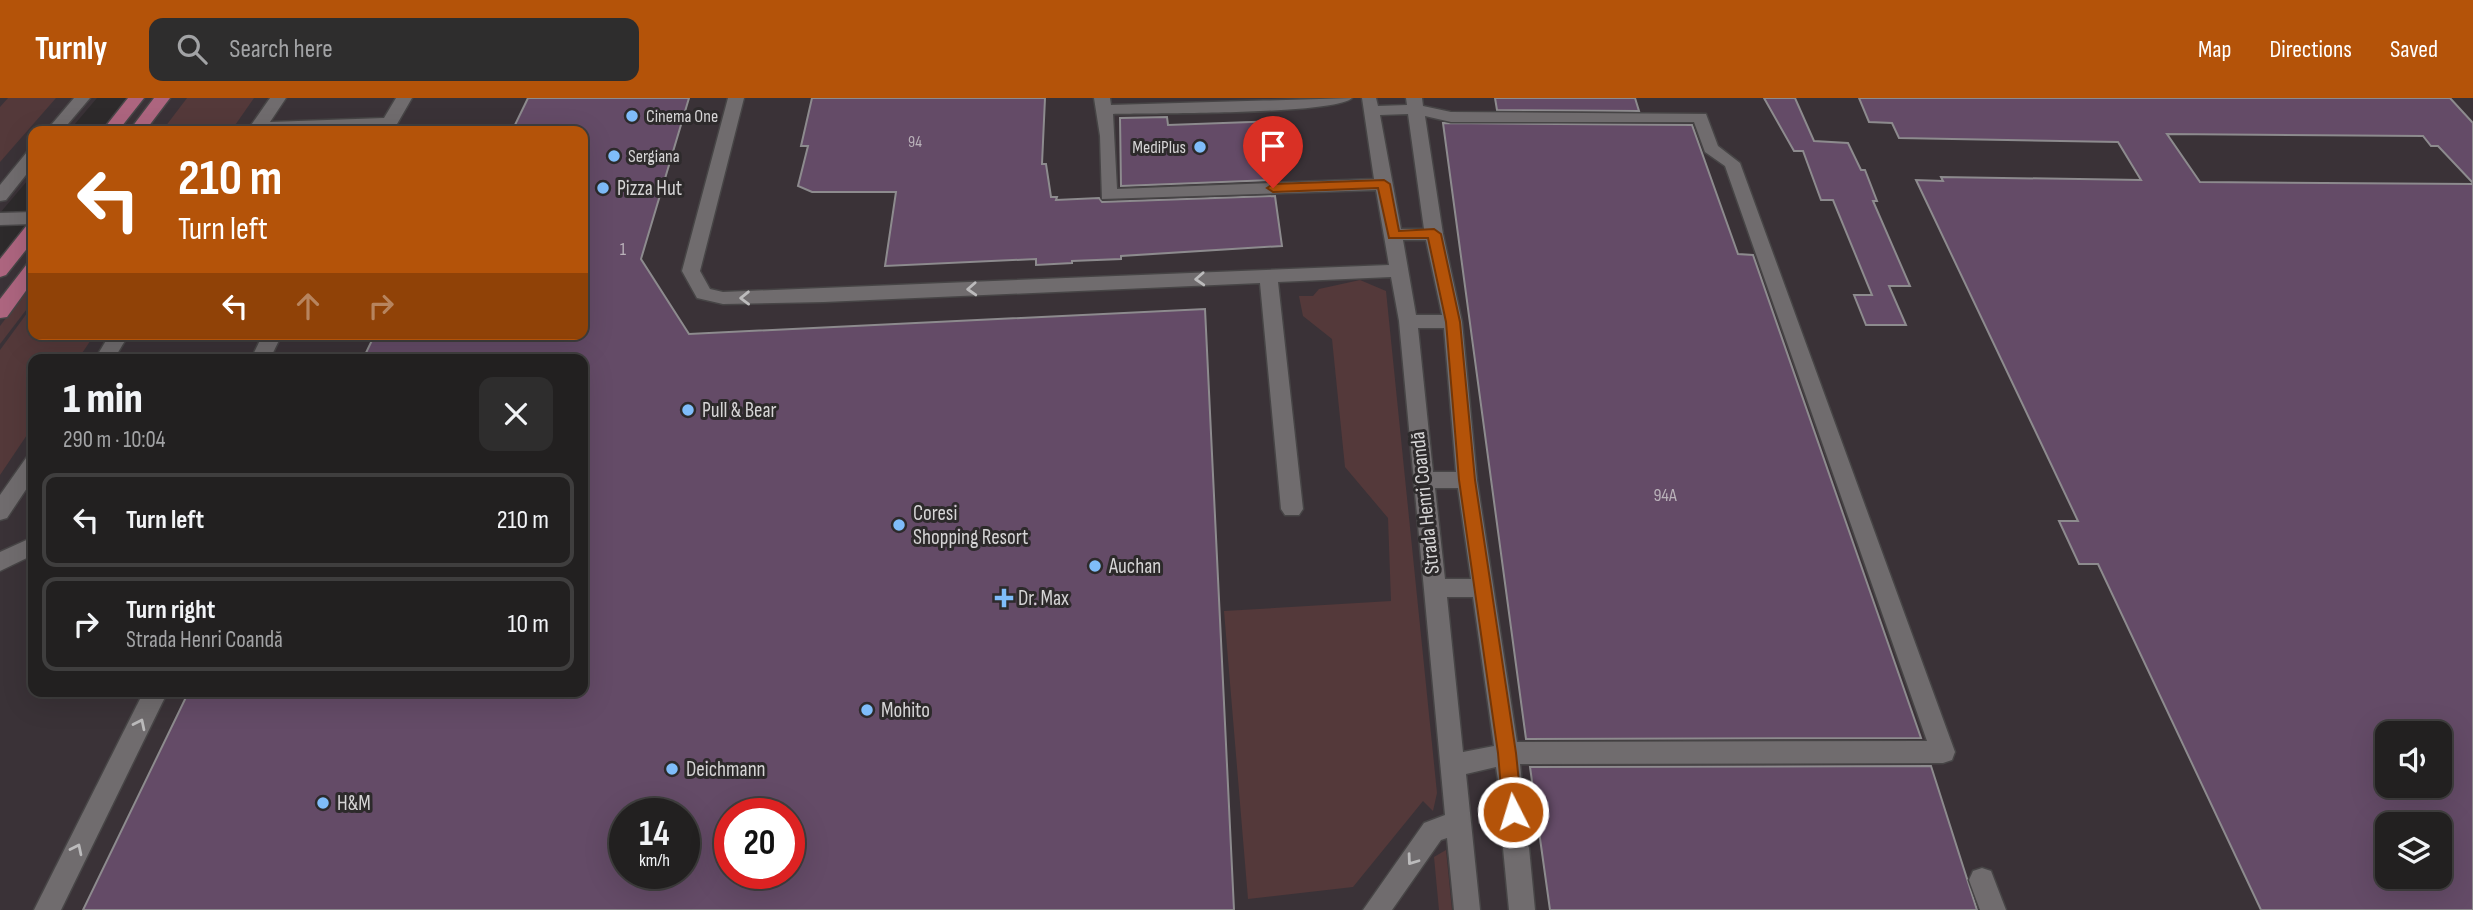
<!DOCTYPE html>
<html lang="en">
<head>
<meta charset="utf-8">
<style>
	body { margin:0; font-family:"Sofia Sans Condensed",sans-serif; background:#2e2d2d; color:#f1f3f6; height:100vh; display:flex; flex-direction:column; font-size:26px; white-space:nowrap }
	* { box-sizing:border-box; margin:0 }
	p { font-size:23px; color:#a2a3a5 }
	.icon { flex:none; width:38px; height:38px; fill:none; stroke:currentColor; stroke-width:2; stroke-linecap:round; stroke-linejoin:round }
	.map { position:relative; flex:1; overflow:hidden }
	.details { position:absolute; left:28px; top:256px; width:560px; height:343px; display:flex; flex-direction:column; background:#222020; border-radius:14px; box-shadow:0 7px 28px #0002,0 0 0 2px #3f3e3e }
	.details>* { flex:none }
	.banner { position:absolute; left:28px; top:28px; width:560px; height:214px; border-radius:14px; box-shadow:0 7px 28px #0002,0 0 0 2px #3f3e3e; background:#b45309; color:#fff; overflow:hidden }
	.fabs { position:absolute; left:2375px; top:623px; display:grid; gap:14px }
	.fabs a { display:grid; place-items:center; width:77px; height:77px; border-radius:14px; background:#222020; box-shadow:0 7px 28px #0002,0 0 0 2px #3f3e3e; font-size:35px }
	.speed { position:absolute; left:609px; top:700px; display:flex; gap:14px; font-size:35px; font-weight:700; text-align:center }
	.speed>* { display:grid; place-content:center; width:91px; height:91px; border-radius:50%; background:#222020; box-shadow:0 7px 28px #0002,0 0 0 2px #3f3e3e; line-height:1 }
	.speed small { font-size:18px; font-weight:400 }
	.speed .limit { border:10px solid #d22; background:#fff; color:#111 }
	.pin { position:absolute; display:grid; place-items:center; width:60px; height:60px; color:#fff; margin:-72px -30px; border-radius:50% 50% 50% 0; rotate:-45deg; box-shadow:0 0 7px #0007 }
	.pin .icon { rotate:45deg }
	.me { position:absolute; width:77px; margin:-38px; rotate:355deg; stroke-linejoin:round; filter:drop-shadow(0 0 5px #0008) }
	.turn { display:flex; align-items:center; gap:24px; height:147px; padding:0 35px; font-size:32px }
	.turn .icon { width:91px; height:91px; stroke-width:2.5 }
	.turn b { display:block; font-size:49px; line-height:60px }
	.lanes { display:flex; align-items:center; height:66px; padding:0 35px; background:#0003; justify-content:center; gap:35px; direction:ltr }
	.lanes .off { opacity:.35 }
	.round { display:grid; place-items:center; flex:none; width:74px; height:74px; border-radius:14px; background:#2e2d2d }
	.head { display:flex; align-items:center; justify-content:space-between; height:119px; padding:0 35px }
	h1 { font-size:42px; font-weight:800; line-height:52px }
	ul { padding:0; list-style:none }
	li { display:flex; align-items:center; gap:21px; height:94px; margin:0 14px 10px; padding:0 21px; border:4px solid #3f3e3e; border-radius:14px }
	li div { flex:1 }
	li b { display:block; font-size:26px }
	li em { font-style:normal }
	header { display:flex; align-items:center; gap:42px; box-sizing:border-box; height:98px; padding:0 35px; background:#b45309; color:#fff }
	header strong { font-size:33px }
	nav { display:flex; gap:38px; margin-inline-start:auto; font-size:24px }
	.search { width:490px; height:63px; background:#2e2d2d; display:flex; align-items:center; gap:18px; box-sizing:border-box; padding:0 24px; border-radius:14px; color:#a2a3a5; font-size:26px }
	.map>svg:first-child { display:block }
	.built { fill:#3a3237; fill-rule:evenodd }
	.green { fill:#54393a }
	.building { fill:#644b67; stroke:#8d8b8e; stroke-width:2; fill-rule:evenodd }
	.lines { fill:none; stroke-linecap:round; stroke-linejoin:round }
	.minor-casing { stroke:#474546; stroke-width:3 }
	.major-casing { stroke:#474546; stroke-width:3 }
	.minor { fill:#706c6e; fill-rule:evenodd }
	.major { fill:#ad657f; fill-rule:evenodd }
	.oneway { stroke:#bcbbbc }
	.route { fill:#b45309; stroke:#753606; stroke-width:2 }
	.poi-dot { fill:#7fbdfa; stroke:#2d2a2b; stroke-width:2.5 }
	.labels { text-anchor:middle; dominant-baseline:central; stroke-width:6; stroke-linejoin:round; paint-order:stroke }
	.far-number-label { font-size:16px; fill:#bab2ba }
	.far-poi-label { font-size:18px; fill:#d6d5d6; stroke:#2d2a2b; text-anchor:start }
	.number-label { font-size:18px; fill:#bab2ba }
	.poi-label { font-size:21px; fill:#d6d5d6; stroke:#2d2a2b; text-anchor:start }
	.street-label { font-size:21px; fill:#d6d5d6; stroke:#2d2a2b }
</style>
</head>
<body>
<header>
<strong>Turnly</strong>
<div class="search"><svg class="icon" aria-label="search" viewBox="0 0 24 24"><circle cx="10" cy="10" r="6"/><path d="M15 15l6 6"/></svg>Search here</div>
<nav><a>Map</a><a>Directions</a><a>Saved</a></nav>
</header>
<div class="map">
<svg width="2473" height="812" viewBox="0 0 2473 812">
	<rect width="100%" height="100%" fill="#2d2a2b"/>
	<g class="built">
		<polygon points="0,0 97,0 69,33 33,33 33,76 0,115"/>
		<path d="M136 0H2473V812H0V175L33 132V236H583V33H110ZM33 261H583V593H33ZM2387 635H2440V688H2387ZM625 716H684V775H625ZM730 716H789V775H730ZM2387 726H2440V779H2387Z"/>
	</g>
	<g class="green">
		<polygon points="8,0 56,0 0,64 0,9"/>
		<polygon points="187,0 254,0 231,33 162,33"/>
		<polygon points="1360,182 1386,193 1437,695 1433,713 1423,703 1353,789 1248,801 1224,513 1391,503 1388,420 1345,369 1332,241 1303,218 1299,198 1313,198 1319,191"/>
		<polygon points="33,184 33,203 0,246 0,228"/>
		<polygon points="33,207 33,236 95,236 78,261 33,261 33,328 0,377 0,252"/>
		<polygon points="1446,752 1452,812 1439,812 1434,759"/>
	</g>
	<g class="building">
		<path d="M528 0H689L641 161 689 236 1205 211 1234 812H83L189 593H583V261H363L375 236H583V33H512ZM625 716H684V775H625ZM730 716H789V775H730Z"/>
		<polygon points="812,0 1045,0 1042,66 1046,66 1051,99 1057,99 1056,102 1099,100 1102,104 1275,98 1282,148 1121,158 1121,161 1072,163 1072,165 1036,167 1036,161 885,168 896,94 812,94 798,88 808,48 801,48"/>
		<polygon points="1495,0 1635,0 1639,13 1497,12"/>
		<polygon points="1764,0 1795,0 1814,43 1848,45 1861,72 1865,72 1877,103 1873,103 1910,188 1889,188 1906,227 1866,227 1854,197 1872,197 1833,102 1821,102 1803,53 1794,53"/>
		<path d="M1859 0H2450L2473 25V85L2438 48H2431L2423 38 2167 36 2200 84 2473 86V812H2261L2098 466H2079L2059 423H2078L1916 82 1943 83 1941 79 2141 82 2118 44 1899 40 1892 25 1869 24ZM2387 635H2440V688H2387ZM2387 726H2440V779H2387Z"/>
		<polygon points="1167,19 1168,27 1277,23 1283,72 1272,72 1273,82 1121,88 1120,20"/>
		<polygon points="1443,25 1692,27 1738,156 1753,157 1921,640 1526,641"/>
		<polygon points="1931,668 1977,812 1550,812 1530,669"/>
	</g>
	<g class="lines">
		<defs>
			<g id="minor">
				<polygon points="74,0 90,0 62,33 46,33"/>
				<polygon points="270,0 286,0 270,24 384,20 396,0 412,0 393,33 377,33 379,30 247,33"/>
				<path d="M728 0H744L700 173 710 191 723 194 1389 167 1376 92 1102 101 1100 38 1094 0H1110L1111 7 1352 0C1335 17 1148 15 1113 16L1117 91 1374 81 1362 0H1376L1378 8 1407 7 1406 0H1422L1423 8 1451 14 1706 16 1718 48 1740 65 1955 654 1952 662 1943 665 1520 666 1525 714 1522 722 1513 725 1504 722 1496 669 1466 676 1480 812H1454L1447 740 1441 742 1392 812H1363L1424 725 1445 717 1399 223 1391 179 1278 184 1303 411 1299 417H1285L1281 411 1260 185 824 204 723 206 697 200 682 173ZM1408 16 1424 131H1401L1380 17ZM1425 18 1451 24H1694L1705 54 1725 68 1927 643 1517 644 1477 382 1462 224 1443 136ZM1403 142H1426L1442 217H1416ZM1418 230H1444L1456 374H1433ZM1435 390H1458L1471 481H1445ZM1447 499H1473L1494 648 1463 654Z"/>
				<polygon points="33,53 33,68 6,102 0,103 0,87 27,54"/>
				<polygon points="33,114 33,126 0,127 0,115"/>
				<polygon points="110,236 129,236 114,261 95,261"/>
				<polygon points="263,236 282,236 270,261 251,261"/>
				<polygon points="33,357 33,381 7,420 0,422 0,397 26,360"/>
				<polygon points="33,439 33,457 0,473 0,454"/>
				<polygon points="144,593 168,593 61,812 34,812"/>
				<polygon points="1516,738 1525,742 1529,750 1535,812 1509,812 1503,750 1507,742"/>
				<polygon points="1982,770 1991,773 2006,812 1980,812 1969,782 1973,773"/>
			</g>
			<g id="major">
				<polygon points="128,0 144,0 118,33 102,33"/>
				<polygon points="154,0 170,0 145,33 129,33"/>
				<polygon points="33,125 33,143 6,177 0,179 0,161 27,127"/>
				<polygon points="33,164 33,183 7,219 0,220 0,201 27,166"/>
			</g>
		</defs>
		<use href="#minor" class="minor-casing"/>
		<use href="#major" class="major-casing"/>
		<use href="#minor" class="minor"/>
		<use href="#major" class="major"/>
	</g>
	<defs><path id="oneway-chevron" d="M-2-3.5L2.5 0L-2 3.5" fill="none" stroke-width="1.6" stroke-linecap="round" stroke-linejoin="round" transform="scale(1.75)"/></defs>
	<g class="oneway">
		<use href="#oneway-chevron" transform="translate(1200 181) rotate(177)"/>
		<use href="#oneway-chevron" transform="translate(972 191) rotate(177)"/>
		<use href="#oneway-chevron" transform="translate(745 200) rotate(179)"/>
		<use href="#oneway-chevron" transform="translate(140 626) rotate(-64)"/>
		<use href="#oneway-chevron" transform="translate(77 751) rotate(-64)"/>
		<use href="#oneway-chevron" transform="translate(1412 762) rotate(126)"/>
	</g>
	<polygon class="route" points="1384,82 1390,86 1399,133 1434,131 1441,136 1460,224 1475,382 1516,655 1522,714 1520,721 1513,723 1506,721 1503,714 1498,655 1459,382 1446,224 1428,140 1389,140 1378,90 1273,94 1267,90 1273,86"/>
	<g class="poi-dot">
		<circle cx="632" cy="18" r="7"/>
		<circle cx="1200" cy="49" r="7"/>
		<circle cx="614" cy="58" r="7"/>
		<circle cx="603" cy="90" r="7"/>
		<circle cx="688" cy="312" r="7"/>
		<circle cx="899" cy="427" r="7"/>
		<circle cx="1095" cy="468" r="7"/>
		<path d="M1000.5 489.5h7v7h7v7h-7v7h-7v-7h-7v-7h7z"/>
		<circle cx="867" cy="612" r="7"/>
		<circle cx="672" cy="671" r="7"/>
		<circle cx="323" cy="705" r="7"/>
	</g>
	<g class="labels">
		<g class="far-number-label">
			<text x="915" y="44">94</text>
		</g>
		<g class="far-poi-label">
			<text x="646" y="18">Cinema One</text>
			<text x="1186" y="49" text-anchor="end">MediPlus</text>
			<text x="628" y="58">Sergiana</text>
		</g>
		<g class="number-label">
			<text x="623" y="151">1</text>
			<text x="1665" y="397">94A</text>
		</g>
		<g class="poi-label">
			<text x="617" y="90">Pizza Hut</text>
			<text x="702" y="312">Pull &amp; Bear</text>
			<text x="913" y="415">Coresi<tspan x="913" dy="24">Shopping Resort</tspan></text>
			<text x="1109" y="468">Auchan</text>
			<text x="1018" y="500">Dr. Max</text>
			<text x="881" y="612">Mohito</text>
			<text x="686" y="671">Deichmann</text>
			<text x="337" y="705">H&amp;M</text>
		</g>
		<g class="street-label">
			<text transform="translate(1425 405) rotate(-96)">Strada Henri Coandă</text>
		</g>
	</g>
</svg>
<div class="fabs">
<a><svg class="icon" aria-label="sound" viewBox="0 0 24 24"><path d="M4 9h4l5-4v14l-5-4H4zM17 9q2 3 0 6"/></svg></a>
<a><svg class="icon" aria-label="layers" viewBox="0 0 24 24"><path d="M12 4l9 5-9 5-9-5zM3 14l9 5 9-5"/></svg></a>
</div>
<div class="speed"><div>14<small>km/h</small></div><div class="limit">20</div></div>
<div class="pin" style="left:1273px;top:90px;background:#d93025"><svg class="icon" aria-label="arrive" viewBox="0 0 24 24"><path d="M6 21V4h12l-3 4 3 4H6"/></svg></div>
<svg class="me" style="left:1513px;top:714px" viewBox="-20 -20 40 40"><circle r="17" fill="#b45309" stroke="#fff" stroke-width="3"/><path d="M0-11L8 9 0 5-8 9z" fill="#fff"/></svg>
<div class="banner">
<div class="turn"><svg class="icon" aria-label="left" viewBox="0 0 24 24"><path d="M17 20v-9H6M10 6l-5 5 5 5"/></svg><div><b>210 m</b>Turn left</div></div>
<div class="lanes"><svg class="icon" aria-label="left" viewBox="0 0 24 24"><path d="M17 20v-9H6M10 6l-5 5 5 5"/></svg><svg class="icon off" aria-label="ahead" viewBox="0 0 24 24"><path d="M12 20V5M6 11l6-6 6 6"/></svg><svg class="icon off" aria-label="right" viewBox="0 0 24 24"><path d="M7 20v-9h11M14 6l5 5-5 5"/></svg></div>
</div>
<section class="details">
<div class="head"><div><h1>1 min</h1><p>290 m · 10:04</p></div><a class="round"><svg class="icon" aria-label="close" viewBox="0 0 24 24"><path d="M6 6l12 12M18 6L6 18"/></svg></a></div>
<ul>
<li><svg class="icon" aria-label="left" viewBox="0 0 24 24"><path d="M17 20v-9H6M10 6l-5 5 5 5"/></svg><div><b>Turn left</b></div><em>210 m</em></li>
<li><svg class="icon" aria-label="right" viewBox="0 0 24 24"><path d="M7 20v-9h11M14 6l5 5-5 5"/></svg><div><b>Turn right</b><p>Strada Henri Coandă</p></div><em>10 m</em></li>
</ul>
</section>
</div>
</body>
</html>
